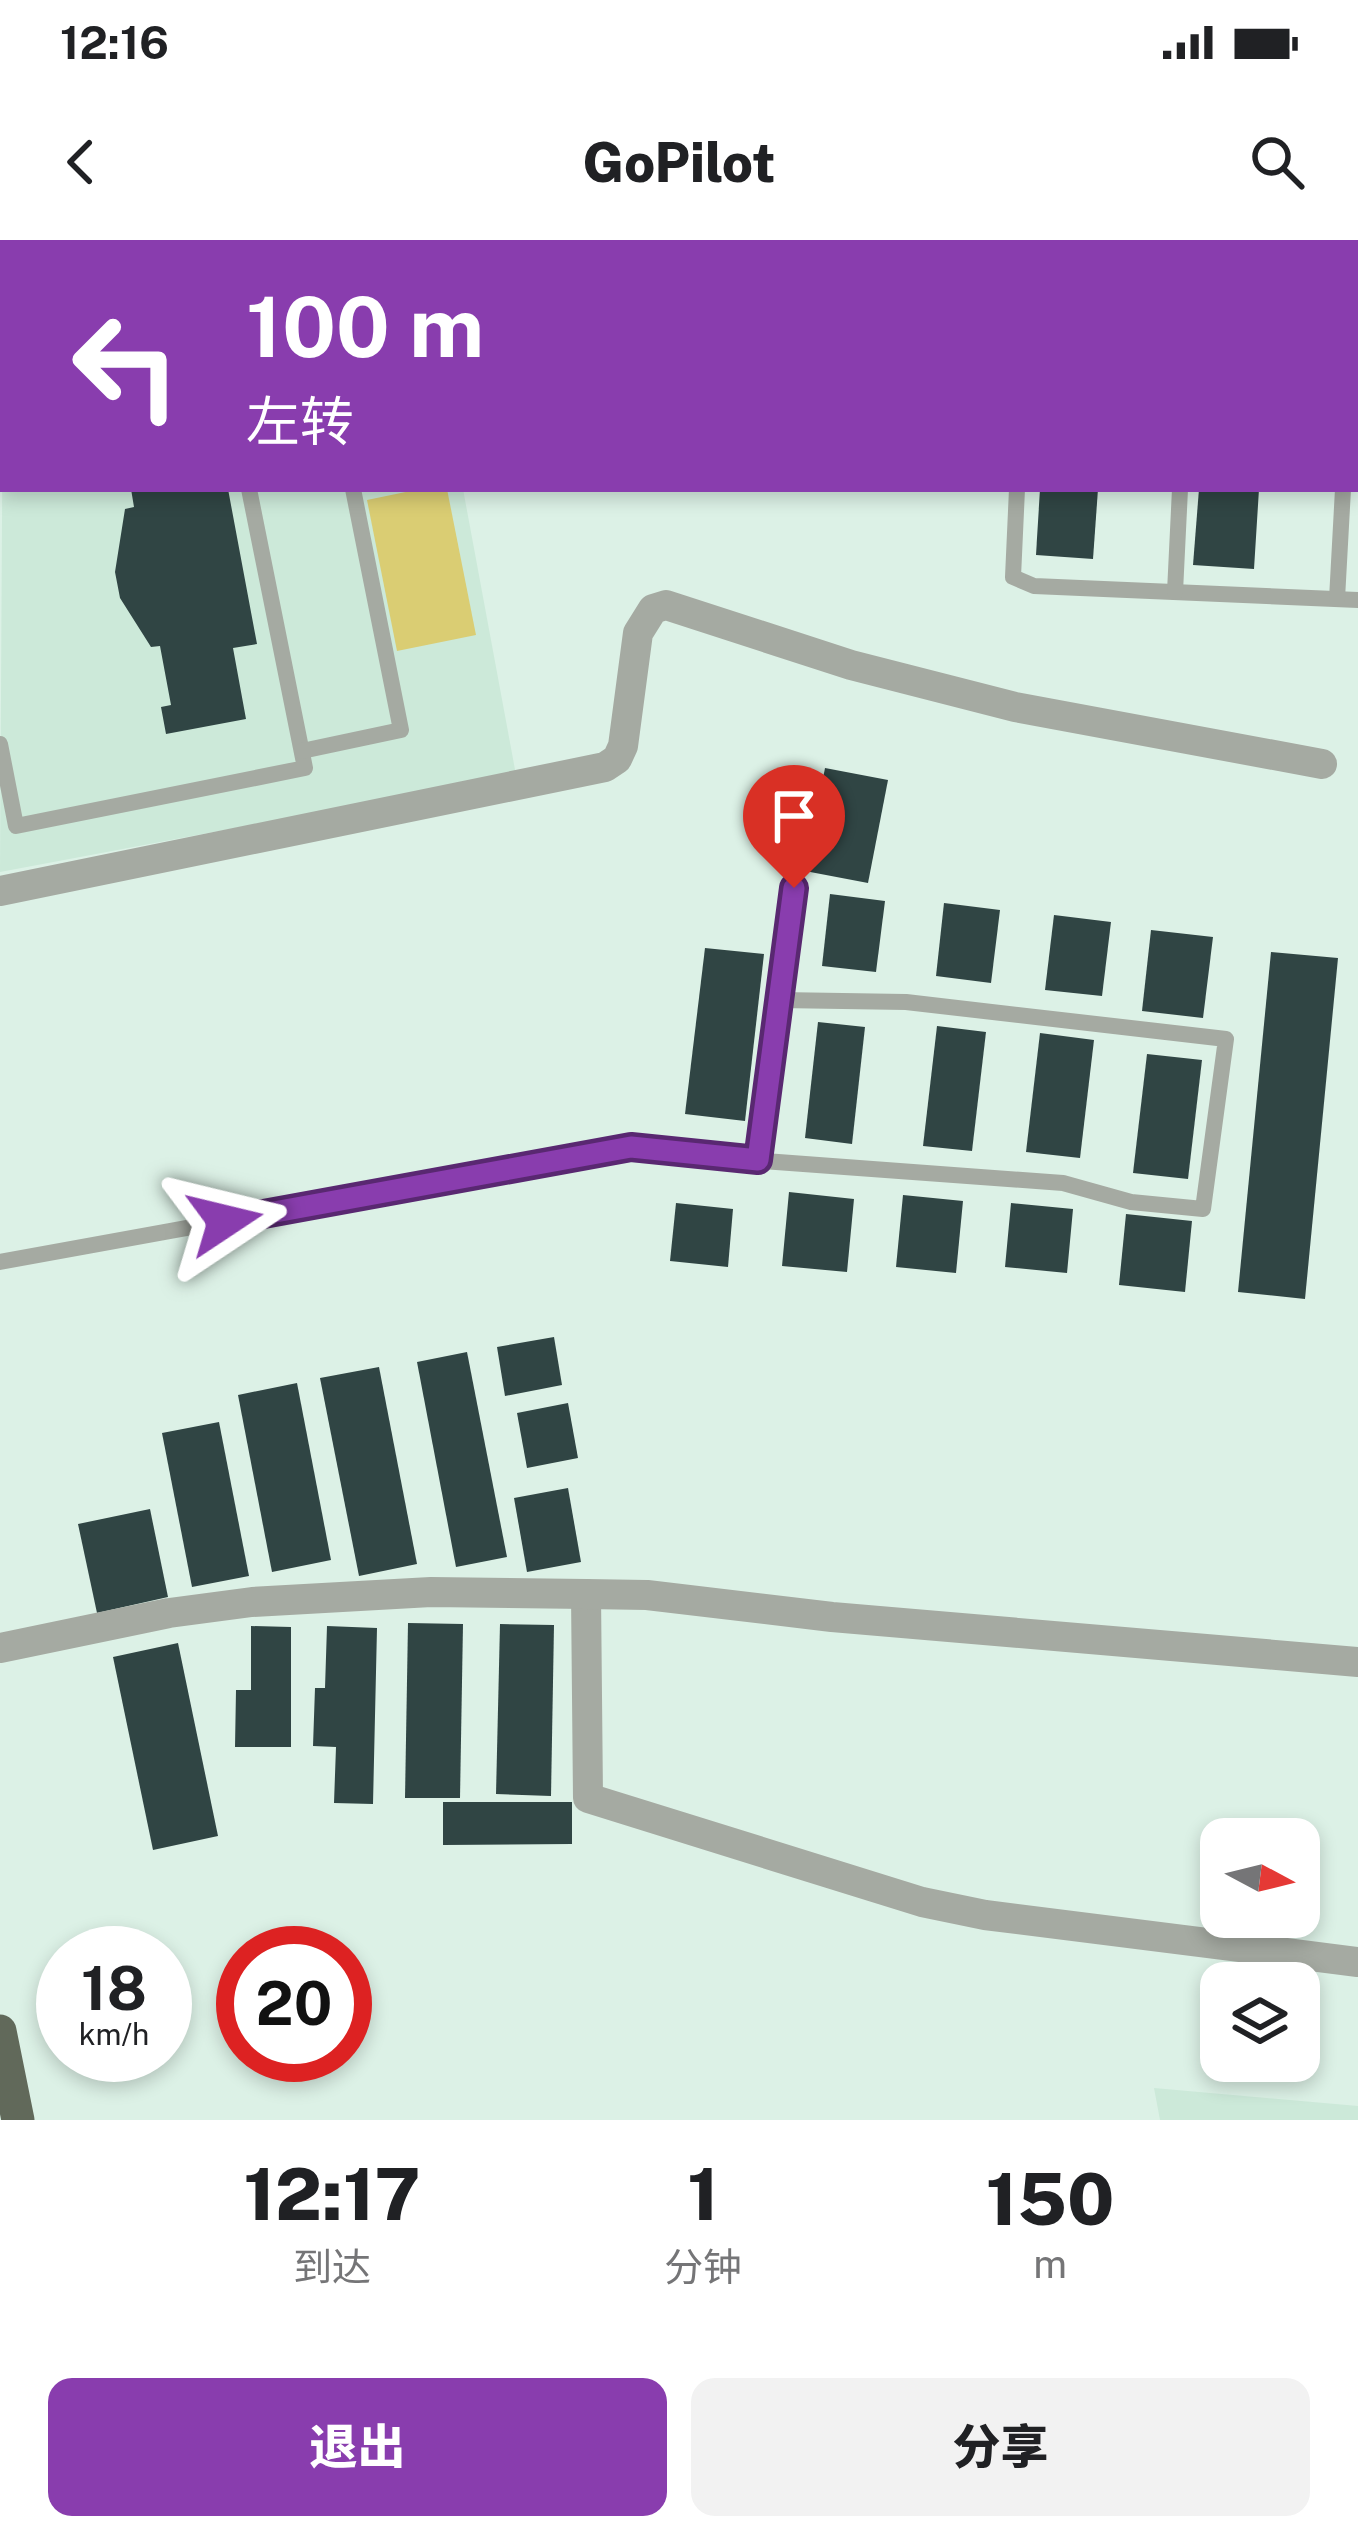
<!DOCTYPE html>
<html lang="zh">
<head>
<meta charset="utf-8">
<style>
	body { margin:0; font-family:"Public Sans","Noto Sans SC",sans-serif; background:#f2f2f2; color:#202124; height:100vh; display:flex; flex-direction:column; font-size:45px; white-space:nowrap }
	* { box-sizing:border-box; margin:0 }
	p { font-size:39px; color:#757577 }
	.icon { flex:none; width:66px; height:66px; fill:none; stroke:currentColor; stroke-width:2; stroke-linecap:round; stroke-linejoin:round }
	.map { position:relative; height:1880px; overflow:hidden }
	.panel { display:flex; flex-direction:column; background:#fff; flex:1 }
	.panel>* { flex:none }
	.hud { position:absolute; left:0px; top:0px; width:1359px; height:252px; box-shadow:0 6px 18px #0003; background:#893dae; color:#fff; overflow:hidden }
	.needle { width:78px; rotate:97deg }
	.tools { position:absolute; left:1200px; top:1578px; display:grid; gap:24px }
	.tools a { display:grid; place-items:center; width:120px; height:120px; border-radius:24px; background:#fff; box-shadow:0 6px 18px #0003; font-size:60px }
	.speed { position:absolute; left:36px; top:1686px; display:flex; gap:24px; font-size:60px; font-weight:700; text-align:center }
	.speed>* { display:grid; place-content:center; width:156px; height:156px; border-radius:50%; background:#fff; box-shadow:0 6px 18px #0003; line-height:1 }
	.speed small { font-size:30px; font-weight:400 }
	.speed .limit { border:18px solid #d22; background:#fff; color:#111 }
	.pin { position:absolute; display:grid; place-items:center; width:102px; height:102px; color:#fff; margin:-123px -51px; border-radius:50% 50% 50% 0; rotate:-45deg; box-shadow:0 0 12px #0007 }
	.pin .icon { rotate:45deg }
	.me { position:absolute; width:132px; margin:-66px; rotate:80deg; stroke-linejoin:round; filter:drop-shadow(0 0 9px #0008) }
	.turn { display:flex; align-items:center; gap:42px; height:252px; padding:0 48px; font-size:54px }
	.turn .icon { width:156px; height:156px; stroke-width:2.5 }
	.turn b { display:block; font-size:84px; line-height:102px }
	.eta { display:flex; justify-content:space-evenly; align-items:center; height:204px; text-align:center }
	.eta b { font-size:72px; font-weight:800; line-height:84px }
	.cta { display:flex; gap:24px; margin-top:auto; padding:24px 48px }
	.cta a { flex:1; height:138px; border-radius:24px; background:#893dae; color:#fff; font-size:48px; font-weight:800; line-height:138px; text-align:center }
	.cta a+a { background:#f2f2f2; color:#202124 }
	.status { display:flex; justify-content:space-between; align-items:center; height:84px; padding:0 60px; background:#fff; direction:ltr }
	.status svg { height:33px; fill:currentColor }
	header { display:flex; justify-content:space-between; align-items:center; height:156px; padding:0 48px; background:#fff; font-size:54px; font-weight:800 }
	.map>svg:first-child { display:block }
	.built { fill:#cce9d9 }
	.green { fill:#dacd73 }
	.building { fill:#304544 }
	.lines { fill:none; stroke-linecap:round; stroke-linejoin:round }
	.service { stroke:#a5aaa2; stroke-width:16 }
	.minor { stroke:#a5aaa2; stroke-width:30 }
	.trunk { stroke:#61695a; stroke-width:33 }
	.route-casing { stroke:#592871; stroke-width:30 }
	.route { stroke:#893dae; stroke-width:21 }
</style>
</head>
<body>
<div class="status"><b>12:16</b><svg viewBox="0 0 49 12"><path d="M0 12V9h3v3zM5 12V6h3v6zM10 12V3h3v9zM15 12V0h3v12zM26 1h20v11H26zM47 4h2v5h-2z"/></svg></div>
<header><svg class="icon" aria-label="back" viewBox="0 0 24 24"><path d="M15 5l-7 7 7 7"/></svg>GoPilot<svg class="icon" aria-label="search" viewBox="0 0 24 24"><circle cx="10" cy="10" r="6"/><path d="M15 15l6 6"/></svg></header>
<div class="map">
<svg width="1358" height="1880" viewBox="0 0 1358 1880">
	<rect width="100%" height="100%" fill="#dcf1e6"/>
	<g class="built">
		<polygon points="3,105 3,249 463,249 516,535 0,632"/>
		<polygon points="1154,1848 1358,1866 1358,1880 1160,1880"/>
	</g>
	<polygon class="green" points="420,249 447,249 476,395 397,411 367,260"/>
	<g class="building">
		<polygon points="131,249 228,249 257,404 233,408 246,479 166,494 161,467 171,465 160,406 151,407 120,358 115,332 125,269 134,267"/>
		<polygon points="1040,249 1098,249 1093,319 1036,315"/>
		<polygon points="1199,249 1259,249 1254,329 1193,325"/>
		<polygon points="825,528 888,540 868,643 805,631"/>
		<polygon points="830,654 885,661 876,732 822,726"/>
		<polygon points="944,663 1000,670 991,743 936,736"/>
		<polygon points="1054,675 1111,682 1102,756 1045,750"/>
		<polygon points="1151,690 1213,697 1203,778 1142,771"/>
		<polygon points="705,708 764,714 745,881 685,874"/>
		<polygon points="1271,712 1338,718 1305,1059 1238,1052"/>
		<polygon points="818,782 865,787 852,904 805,898"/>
		<polygon points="937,786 986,792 972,911 923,906"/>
		<polygon points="1040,793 1094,800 1080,918 1026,912"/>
		<polygon points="1147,814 1202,820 1188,939 1133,933"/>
		<polygon points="789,952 854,959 847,1032 782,1026"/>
		<polygon points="903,955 963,961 956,1033 896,1027"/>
		<polygon points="676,963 733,969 728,1027 670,1021"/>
		<polygon points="1011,963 1073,969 1067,1033 1005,1027"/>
		<polygon points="1126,974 1192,981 1185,1052 1119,1045"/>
		<polygon points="554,1097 562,1145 505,1156 497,1107"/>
		<polygon points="467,1112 507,1317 456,1327 417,1122"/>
		<polygon points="379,1127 417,1324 359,1336 320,1138"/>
		<polygon points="297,1143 331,1320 272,1332 238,1155"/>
		<polygon points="568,1163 578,1218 527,1228 517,1173"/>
		<polygon points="219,1182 249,1336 192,1347 162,1193"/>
		<polygon points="568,1248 581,1322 527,1332 514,1258"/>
		<polygon points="150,1269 168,1357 97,1373 78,1284"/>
		<polygon points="408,1383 463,1384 460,1558 405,1558"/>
		<polygon points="500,1384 554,1385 551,1556 496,1554"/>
		<polygon points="251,1386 291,1387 291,1507 235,1507 236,1450 251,1450"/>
		<polygon points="327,1386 377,1388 373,1564 334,1563 336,1507 313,1506 315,1448 325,1448"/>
		<polygon points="178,1403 218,1596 153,1610 113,1417"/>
		<polygon points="443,1562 572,1562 572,1604 443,1605"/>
	</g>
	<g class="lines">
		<g class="service">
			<polyline points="1028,3 1028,0"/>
			<polyline points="1192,3 1192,0"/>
			<polyline points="1356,3 1356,0"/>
			<polyline points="0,135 3,135"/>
			<polyline points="1017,249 1013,337 1034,346 1358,360"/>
			<polyline points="1175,352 1180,249"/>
			<polyline points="1337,359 1343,249"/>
			<polyline points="0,504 16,586 305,528 249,249"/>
			<polyline points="302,511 401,490 353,249"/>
			<polyline points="758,920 794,648"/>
			<polyline points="0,1022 631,907 682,915 1063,943 1131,962 1203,969 1226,799 906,762 779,760"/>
		</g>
		<g class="minor">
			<polyline points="0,651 605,527 617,519 623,506 638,393 653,369 666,365 851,425 1015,467 1322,524"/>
			<polyline points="586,1354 588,1558 922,1662 985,1675 1358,1722"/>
			<polyline points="0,1408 169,1373 252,1362 431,1352 586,1354 647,1355 832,1377 1358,1422"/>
		</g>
		<polyline class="trunk" points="0,1791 18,1880"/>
	</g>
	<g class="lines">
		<defs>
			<polyline id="route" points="225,981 631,907 758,920 794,648"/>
		</defs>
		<use href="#route" class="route-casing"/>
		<use href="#route" class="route"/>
	</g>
</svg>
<div class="tools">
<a><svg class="needle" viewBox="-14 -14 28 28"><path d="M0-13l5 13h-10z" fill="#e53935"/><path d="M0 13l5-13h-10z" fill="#757577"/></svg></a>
<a><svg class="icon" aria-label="layers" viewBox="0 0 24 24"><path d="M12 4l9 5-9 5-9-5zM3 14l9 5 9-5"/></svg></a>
</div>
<div class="speed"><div>18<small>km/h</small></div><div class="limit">20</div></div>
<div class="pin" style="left:794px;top:648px;background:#d93025"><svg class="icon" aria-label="arrive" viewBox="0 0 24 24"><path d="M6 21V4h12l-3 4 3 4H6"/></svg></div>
<svg class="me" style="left:225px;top:981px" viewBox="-20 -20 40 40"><path d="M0-17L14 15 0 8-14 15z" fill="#893dae" stroke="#fff" stroke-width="4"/></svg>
<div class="hud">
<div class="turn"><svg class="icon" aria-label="left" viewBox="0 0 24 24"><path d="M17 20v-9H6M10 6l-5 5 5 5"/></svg><div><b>100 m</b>左转</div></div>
</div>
</div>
<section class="panel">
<div class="eta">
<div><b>12:17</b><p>到达</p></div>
<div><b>1</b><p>分钟</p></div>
<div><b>150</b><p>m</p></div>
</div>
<div class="cta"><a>退出</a><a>分享</a></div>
</section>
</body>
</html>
